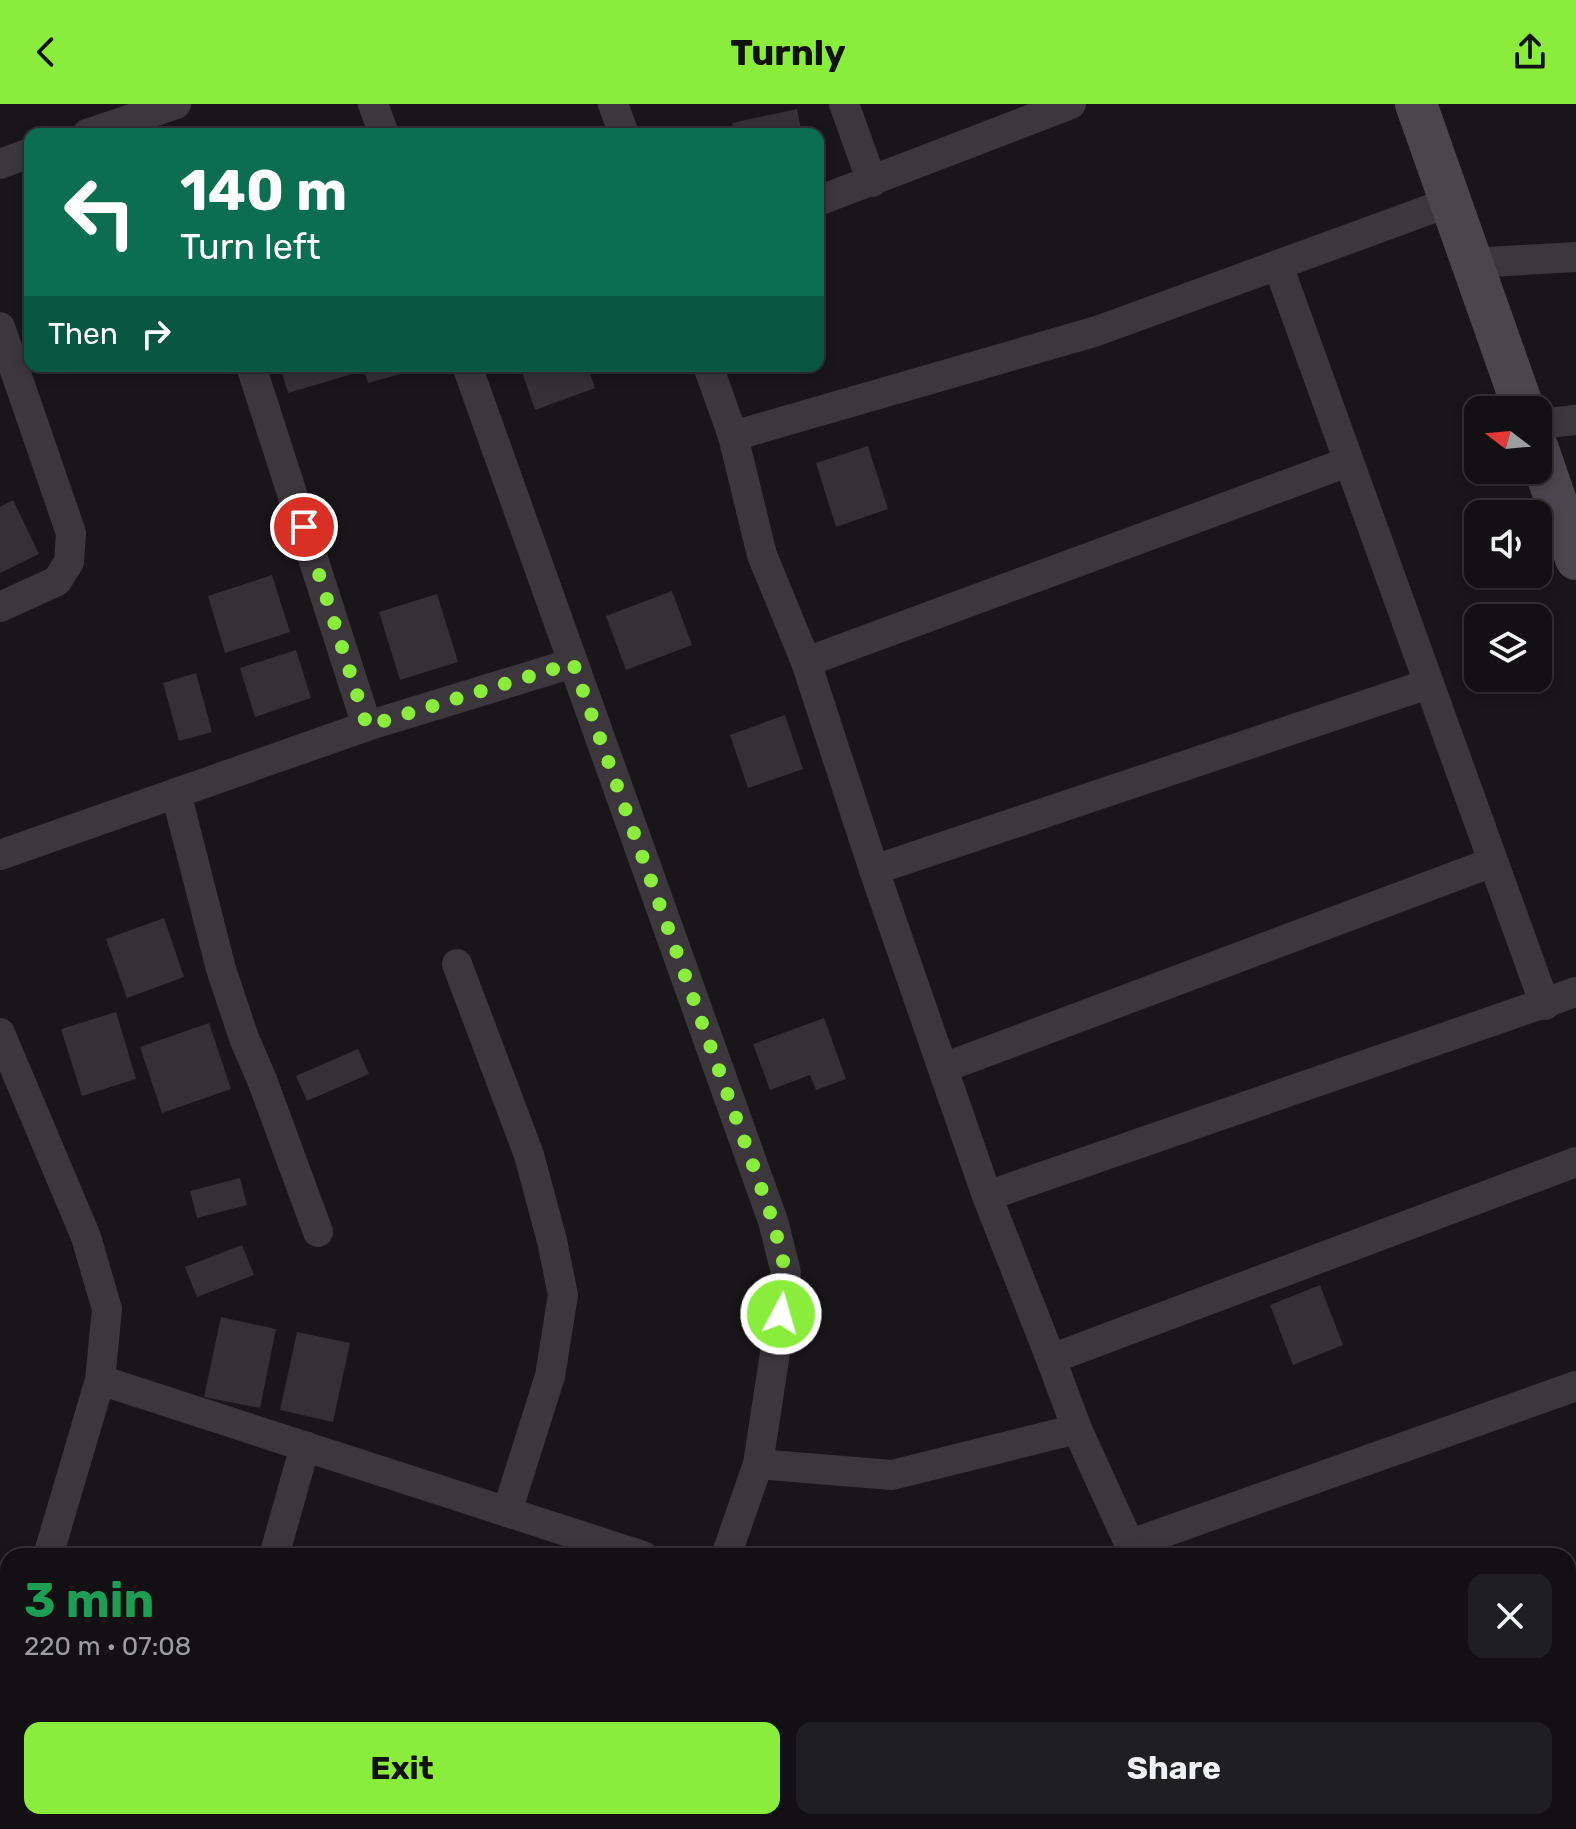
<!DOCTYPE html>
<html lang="en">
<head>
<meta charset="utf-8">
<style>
	body { margin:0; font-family:Rubik,sans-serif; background:#1f1e20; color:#f1f3f6; height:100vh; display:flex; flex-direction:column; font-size:30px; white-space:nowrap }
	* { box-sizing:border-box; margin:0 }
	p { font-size:26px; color:#9c9d9f }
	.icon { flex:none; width:44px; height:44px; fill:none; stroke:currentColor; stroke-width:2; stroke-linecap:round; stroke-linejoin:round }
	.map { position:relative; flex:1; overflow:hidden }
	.side { position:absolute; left:0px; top:1444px; width:1576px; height:282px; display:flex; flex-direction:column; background:#121012; border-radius:24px 24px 0 0; box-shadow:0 4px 12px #0003,0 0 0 2px #313032 }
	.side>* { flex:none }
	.top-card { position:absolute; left:24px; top:24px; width:800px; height:244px; border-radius:16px; box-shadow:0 4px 12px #0003,0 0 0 2px #313032; background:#0b6e4f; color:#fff; overflow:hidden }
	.needle { width:52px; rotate:286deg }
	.controls { position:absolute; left:1464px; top:292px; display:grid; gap:16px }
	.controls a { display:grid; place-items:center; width:88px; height:88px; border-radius:16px; background:#121012; box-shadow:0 4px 12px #0003,0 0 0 2px #313032; font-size:40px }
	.pin { position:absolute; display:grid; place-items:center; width:68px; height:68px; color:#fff; margin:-34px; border:4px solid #fff; border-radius:50%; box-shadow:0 2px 8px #0007 }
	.me { position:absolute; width:88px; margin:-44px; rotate:6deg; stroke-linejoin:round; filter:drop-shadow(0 0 6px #0008) }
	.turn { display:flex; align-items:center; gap:28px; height:168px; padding:0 24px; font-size:36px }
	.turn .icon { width:104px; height:104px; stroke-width:2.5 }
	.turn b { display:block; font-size:56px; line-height:68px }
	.then { display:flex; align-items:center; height:76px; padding:0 24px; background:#0003; gap:16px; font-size:30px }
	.round { display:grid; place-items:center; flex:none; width:84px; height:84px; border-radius:16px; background:#1f1e20 }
	.head { display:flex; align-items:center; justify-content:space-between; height:136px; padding:0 24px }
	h1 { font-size:48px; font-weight:700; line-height:60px; color:#1e9e55 }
	.action { display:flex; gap:16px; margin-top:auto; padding:16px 24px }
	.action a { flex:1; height:92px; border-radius:16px; background:#8aec3b; color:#111; font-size:32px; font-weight:700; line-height:92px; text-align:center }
	.action a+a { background:#1f1e20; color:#f1f3f6 }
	header { display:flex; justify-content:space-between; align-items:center; height:104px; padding:0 24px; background:#8aec3b; color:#111; font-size:36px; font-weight:700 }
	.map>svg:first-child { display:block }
	.building { fill:#343134 }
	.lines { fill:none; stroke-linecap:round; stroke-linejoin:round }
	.street { stroke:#3c373d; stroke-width:30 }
	.secondary { stroke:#4a464d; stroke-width:42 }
	.route { stroke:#8aec3b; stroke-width:14; stroke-dasharray:0 25.2 }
</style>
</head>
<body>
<header><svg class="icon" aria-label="back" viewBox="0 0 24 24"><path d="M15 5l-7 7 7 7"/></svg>Turnly<svg class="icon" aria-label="share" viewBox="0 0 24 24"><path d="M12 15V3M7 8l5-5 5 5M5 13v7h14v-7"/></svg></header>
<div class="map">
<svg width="1576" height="1725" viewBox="0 0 1576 1725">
	<rect width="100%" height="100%" fill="#181618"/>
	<g class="building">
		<polygon points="797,5 802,30 734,30 732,19"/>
		<polygon points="280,262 350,262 352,270 288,289"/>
		<polygon points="363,262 426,262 426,263 368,279"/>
		<polygon points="520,262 587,262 595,284 535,306"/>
		<polygon points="868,342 888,405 836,423 816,359"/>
		<polygon points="13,396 39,450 0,469 0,403"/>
		<polygon points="272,471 290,528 225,549 208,492"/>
		<polygon points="672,487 692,541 626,566 606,512"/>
		<polygon points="437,490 458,558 400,576 379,508"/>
		<polygon points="296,546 311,594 255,613 240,564"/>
		<polygon points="196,569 212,628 179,637 163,579"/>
		<polygon points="785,611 803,665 748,684 730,631"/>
		<polygon points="164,814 184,873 127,894 106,835"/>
		<polygon points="116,908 136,975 82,992 61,925"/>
		<polygon points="824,914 846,975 816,986 810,971 770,986 753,940"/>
		<polygon points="209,919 231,985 162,1009 140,943"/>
		<polygon points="358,945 369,970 307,997 296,972"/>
		<polygon points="240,1074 247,1101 197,1114 190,1087"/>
		<polygon points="242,1141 254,1171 197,1193 185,1163"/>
		<polygon points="1320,1181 1343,1241 1293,1261 1270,1201"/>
		<polygon points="221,1213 276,1225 260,1304 204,1293"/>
		<polygon points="297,1228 350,1239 333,1318 280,1306"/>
		<polygon points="1576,1626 1576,1696 1568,1699 1568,1629"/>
	</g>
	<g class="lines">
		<g class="street">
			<polyline points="373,0 384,30"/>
			<polyline points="613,0 624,30"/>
			<polyline points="844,0 872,78"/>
			<polyline points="87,30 176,0"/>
			<polyline points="0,60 30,49"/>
			<polyline points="818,97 1071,0"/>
			<polyline points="1472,159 1576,153"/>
			<polyline points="1278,161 1545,901"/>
			<polyline points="0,223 71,429 69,458 57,477 0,503"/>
			<polyline points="251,262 367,622"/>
			<polyline points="467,262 773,1117 786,1169 781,1210 758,1360 726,1452"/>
			<polyline points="708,262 733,332 762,451 806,558 874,766 987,1092 1051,1255"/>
			<polyline points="1538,320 1576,316"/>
			<polyline points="733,332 1097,227 1450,98"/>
			<polyline points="806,558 1348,358"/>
			<polyline points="176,689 221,865 244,934 262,976 318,1128"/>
			<polyline points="0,751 367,622 573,559"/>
			<polyline points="874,766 1428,580"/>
			<polyline points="457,860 529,1051 552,1137 563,1191 550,1272 507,1408"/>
			<polyline points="0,929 86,1133 107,1205 100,1276 48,1452"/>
			<polyline points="943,964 1493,758"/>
			<polyline points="987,1092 1576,888"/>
			<polyline points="100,1276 643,1452"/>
			<polyline points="758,1360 892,1371 1077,1325"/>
			<polyline points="1131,1440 1576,1282"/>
			<polyline points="274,1452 305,1342"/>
			<polyline points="1135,1452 1077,1325 1051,1255 1576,1058"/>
			<polyline points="1568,1515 1576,1512"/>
			<polyline points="0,1616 8,1588"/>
			<polyline points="1224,1718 1227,1725"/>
			<polyline points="197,1725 199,1718"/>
			<polyline points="415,1725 417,1718"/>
			<polyline points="651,1725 653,1718"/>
		</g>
		<g class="secondary">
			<polyline points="1416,0 1524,306"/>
			<polyline points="1538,345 1576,455"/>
		</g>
	</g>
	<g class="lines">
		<polyline class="route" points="304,423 367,622 573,559 773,1117 786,1169 781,1210"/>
	</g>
</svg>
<div class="controls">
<a><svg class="needle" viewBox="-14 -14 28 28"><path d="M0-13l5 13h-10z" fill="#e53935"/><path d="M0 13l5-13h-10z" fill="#9c9d9f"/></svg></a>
<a><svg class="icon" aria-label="sound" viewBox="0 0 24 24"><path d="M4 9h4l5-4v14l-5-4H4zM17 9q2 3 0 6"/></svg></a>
<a><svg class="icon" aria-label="layers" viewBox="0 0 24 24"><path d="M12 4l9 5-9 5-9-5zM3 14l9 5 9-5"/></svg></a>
</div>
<div class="pin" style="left:304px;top:423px;background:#d93025"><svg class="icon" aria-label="arrive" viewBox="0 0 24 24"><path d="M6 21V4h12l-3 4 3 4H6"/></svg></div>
<svg class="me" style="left:781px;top:1210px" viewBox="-20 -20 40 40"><circle r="17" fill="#8aec3b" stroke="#fff" stroke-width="3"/><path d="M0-11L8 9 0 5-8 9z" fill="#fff"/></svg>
<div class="top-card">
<div class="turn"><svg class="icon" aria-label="left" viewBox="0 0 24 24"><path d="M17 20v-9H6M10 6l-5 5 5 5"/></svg><div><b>140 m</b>Turn left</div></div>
<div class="then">Then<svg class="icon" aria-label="right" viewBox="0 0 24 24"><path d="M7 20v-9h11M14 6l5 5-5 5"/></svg></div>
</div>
<section class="side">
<div class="head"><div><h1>3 min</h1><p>220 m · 07:08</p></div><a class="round"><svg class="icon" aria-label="close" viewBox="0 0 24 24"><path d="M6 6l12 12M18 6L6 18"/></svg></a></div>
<div class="action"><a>Exit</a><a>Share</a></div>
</section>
</div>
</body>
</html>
